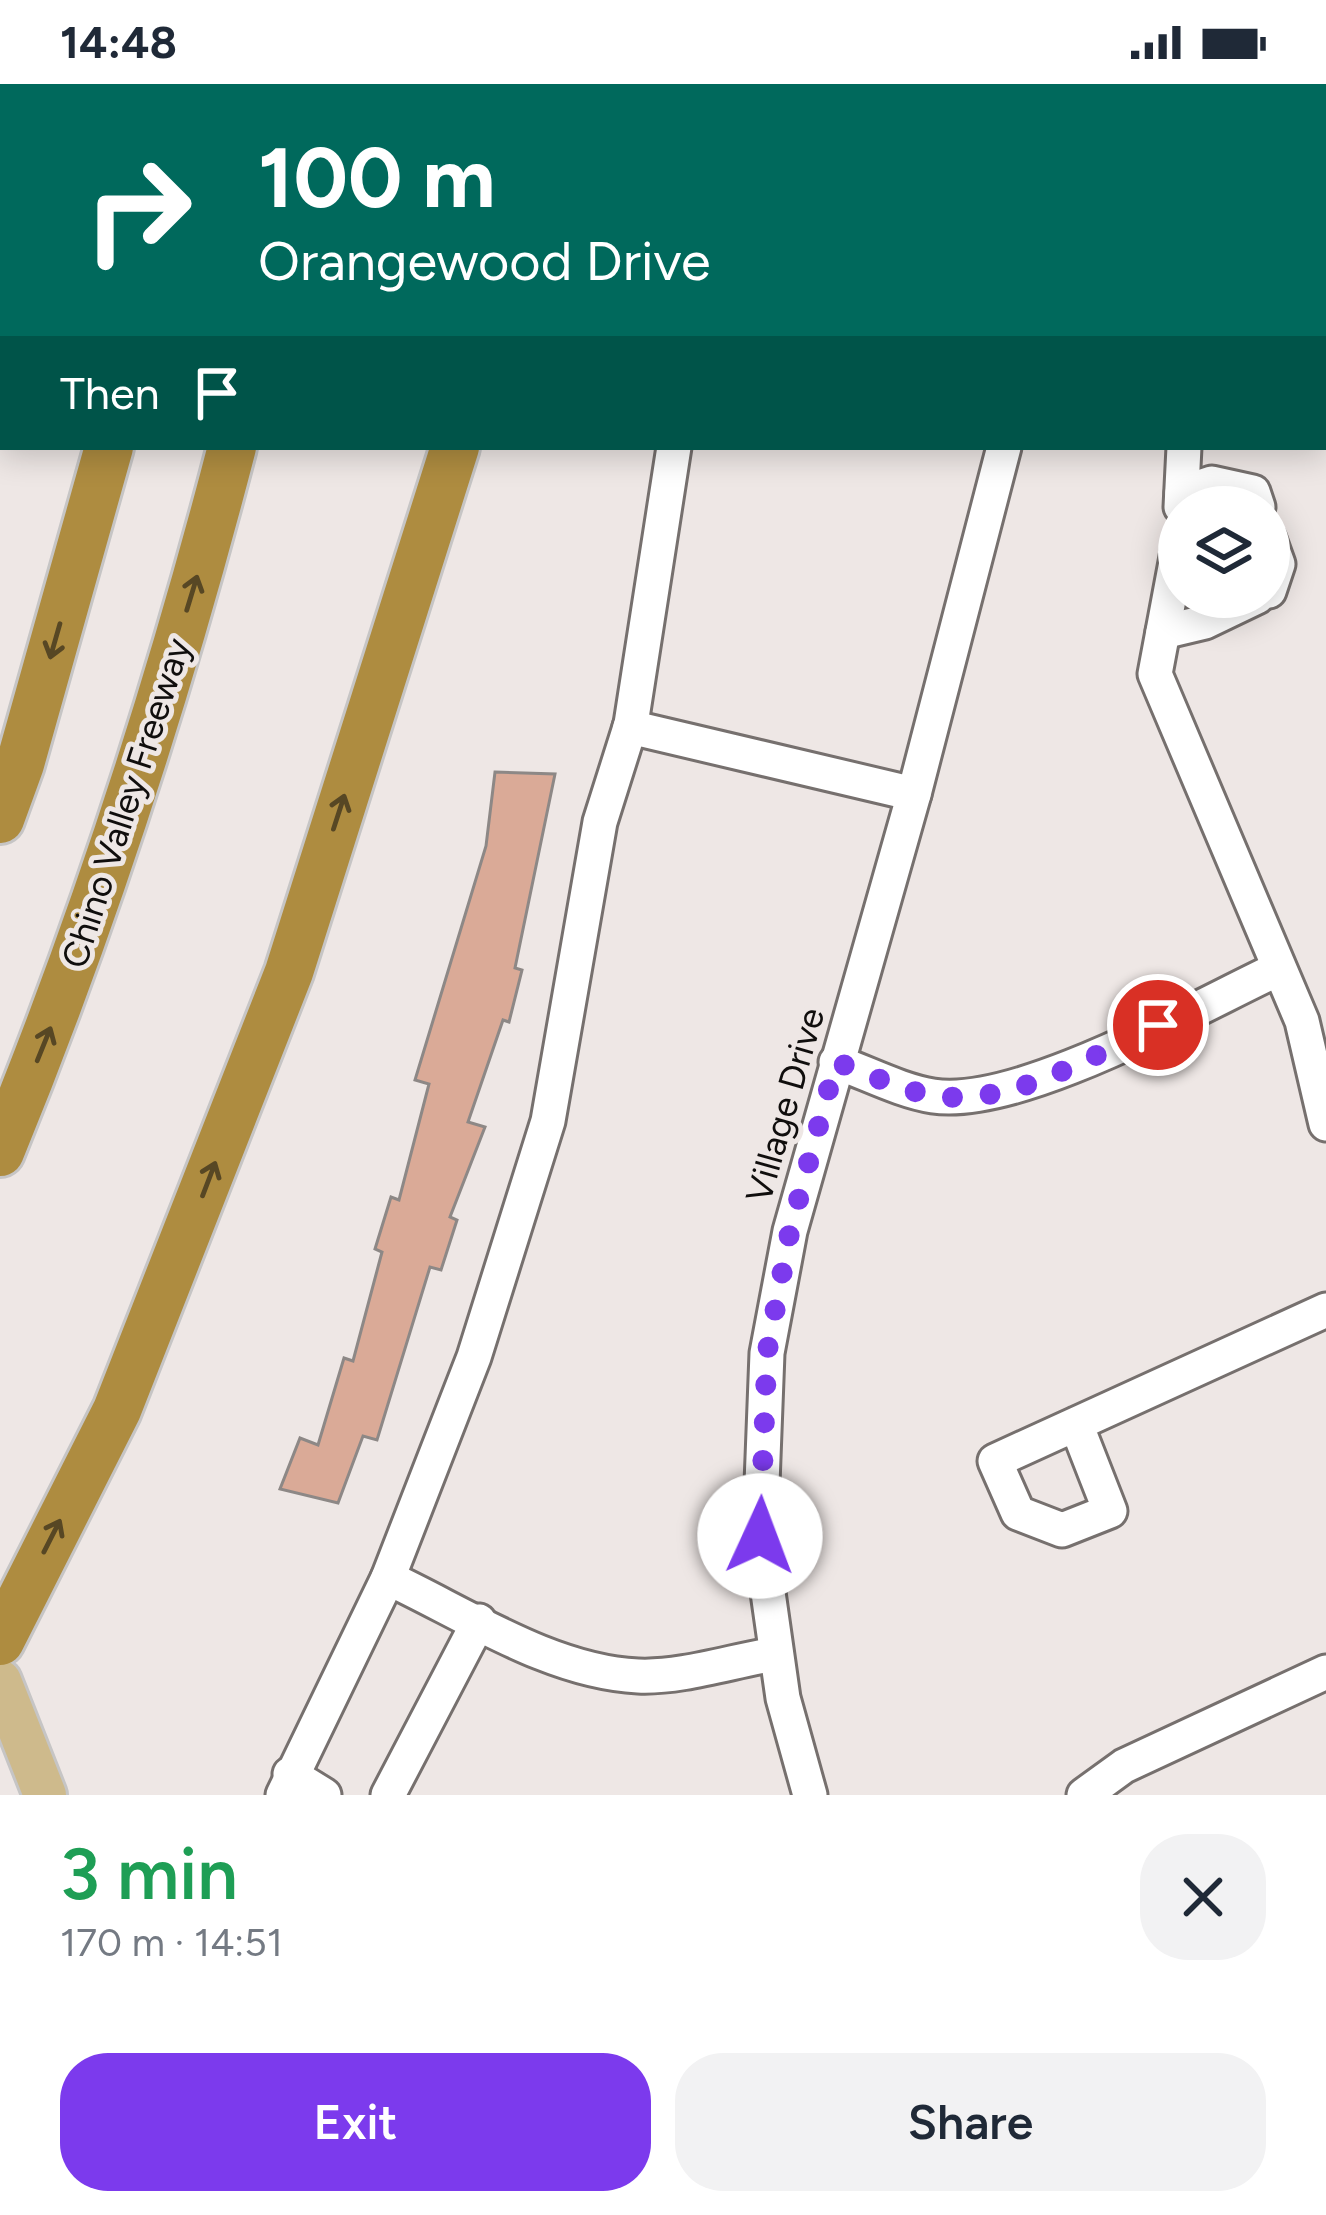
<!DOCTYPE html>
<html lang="en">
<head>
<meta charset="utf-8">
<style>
	body { margin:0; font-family:Figtree,sans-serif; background:#f2f2f3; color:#1f2937; height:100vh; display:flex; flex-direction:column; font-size:45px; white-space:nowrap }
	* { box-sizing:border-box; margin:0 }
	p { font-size:39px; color:#747a83 }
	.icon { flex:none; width:66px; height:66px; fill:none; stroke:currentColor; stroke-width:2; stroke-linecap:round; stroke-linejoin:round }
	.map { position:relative; height:1711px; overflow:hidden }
	.details { display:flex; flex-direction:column; background:#fff; flex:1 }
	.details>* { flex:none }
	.guide { position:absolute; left:0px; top:0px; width:1326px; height:366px; box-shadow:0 6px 30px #0003; background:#00695c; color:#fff; overflow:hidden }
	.tools { position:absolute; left:1158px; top:402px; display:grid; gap:24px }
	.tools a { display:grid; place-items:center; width:132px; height:132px; border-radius:50%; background:#fff; box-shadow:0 6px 30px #0003; font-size:60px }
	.pin { position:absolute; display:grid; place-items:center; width:102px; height:102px; color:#fff; margin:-51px; border:6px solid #fff; border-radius:50%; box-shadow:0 3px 12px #0007 }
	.me { position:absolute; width:132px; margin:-66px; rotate:2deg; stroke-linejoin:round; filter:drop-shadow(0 0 9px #0008) }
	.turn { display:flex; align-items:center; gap:42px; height:252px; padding:0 60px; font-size:54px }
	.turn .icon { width:156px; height:156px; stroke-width:2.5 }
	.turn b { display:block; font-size:84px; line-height:102px }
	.then { display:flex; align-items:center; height:114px; padding:0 60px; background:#0003; gap:24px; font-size:45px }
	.round { display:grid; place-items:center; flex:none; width:126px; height:126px; border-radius:48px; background:#f2f2f3 }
	.head { display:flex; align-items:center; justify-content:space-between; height:204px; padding:0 60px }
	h1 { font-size:72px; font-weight:600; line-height:90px; color:#1e9e55 }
	.action { display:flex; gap:24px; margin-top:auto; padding:24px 60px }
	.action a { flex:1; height:138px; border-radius:48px; background:#7c3aed; color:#fff; font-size:48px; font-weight:600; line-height:138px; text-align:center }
	.action a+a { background:#f2f2f3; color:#1f2937 }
	.status { display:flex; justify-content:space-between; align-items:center; height:84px; padding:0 60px; background:#fff; direction:ltr }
	.status svg { height:33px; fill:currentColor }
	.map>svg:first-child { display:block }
	.building { fill:#daaa97; stroke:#8d8886; stroke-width:3 }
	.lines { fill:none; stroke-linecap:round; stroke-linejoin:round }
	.minor-casing { stroke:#76706e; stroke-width:39 }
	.major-casing { stroke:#c6c5c5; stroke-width:48 }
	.highway-casing { stroke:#c6c5c5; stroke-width:54 }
	.minor { stroke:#fff; stroke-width:33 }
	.major { stroke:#ceba8c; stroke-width:42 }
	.highway { stroke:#ae8c40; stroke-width:48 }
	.oneway { stroke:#574724 }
	.route { stroke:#7c3aed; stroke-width:21; stroke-dasharray:0 37.8 }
	.labels { text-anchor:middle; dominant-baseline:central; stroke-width:10; stroke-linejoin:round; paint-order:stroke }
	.street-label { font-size:36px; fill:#100e0d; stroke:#eee7e5 }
</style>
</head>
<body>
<div class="status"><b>14:48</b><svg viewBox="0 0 49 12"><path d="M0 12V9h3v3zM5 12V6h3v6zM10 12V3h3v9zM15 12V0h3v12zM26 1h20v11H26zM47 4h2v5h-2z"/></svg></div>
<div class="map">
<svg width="1326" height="1711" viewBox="0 0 1326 1711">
	<rect width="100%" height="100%" fill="#eee7e5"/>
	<polygon class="building" points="495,688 555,690 515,884 522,886 509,938 503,936 468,1038 485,1043 450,1133 457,1136 441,1186 430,1183 377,1356 363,1352 338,1419 280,1405 300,1354 318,1361 344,1274 353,1277 382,1168 375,1165 391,1113 399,1116 429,1000 415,996 486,762"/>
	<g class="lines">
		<defs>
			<g id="minor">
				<polyline points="986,0 987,3"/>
				<polyline points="1073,0 1074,3"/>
				<polyline points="717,3 717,0"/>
				<polyline points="1182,409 1212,399 1253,408 1258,423"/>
				<polyline points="1181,423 1184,363"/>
				<polyline points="1269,455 1278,480 1269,507"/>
				<polyline points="1179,462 1155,590 1302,937 1326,1040"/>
				<polyline points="1163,548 1205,538 1257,513"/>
				<polyline points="630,643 914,710"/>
				<path d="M836 978C867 989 901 1007 933 1012 1019 1025 1195 924 1278 885"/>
				<polyline points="1076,1340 1110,1427 1062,1446 1018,1429 995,1377 1326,1226"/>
				<path d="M388 1494C465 1530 551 1588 638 1592 681 1594 732 1577 775 1570"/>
				<polyline points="290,1690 324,1711"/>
				<polyline points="283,1711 388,1494 474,1273 548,1037 600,738 631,640 674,363"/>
				<polyline points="388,1711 479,1537"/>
				<polyline points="810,1711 783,1614 760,1452 767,1269 790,1147 914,710 1004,363"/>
				<polyline points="1084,1711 1124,1682 1326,1588"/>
			</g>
			<g id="major">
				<polyline points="0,89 3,88"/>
				<polyline points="0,1597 45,1711"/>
			</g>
			<g id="highway">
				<polyline points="44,3 45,0"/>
				<polyline points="205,3 205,0"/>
				<polyline points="323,3 323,0"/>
				<polyline points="544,3 545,0"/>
				<polyline points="0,158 3,150"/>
				<polyline points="0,735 20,680 109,363"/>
				<path d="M0 1068C94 839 170 602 232 363"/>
				<polyline points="0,1557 117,1326 289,888 455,363"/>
			</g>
		</defs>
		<use href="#minor" class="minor-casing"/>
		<use href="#major" class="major-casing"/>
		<use href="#highway" class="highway-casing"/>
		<use href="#minor" class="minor"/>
		<use href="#major" class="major"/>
		<use href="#highway" class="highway"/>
	</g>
	<defs><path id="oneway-shaft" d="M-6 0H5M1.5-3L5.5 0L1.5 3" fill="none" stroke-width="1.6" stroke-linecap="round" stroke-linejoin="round" transform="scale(3)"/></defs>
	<g class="oneway">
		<use href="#oneway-shaft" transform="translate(192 509) rotate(-73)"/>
		<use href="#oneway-shaft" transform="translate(55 557) rotate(106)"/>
		<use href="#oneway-shaft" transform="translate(339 728) rotate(-72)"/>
		<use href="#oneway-shaft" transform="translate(44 960) rotate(-68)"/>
		<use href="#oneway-shaft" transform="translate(209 1095) rotate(-69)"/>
		<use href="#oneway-shaft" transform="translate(52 1452) rotate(-63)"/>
	</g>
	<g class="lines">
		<path class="route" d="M760 1452 767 1269 790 1147 836 978C867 989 902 1007 935 1012 1014 1022 1089 973 1158 941"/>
	</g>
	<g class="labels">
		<g class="street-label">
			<text transform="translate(126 719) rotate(-72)">Chino Valley Freeway</text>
			<text transform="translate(785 1021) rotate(-74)">Village Drive</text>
		</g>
	</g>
</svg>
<div class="tools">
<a><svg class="icon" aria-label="layers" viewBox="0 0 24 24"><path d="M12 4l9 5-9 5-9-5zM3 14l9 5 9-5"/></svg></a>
</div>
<div class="pin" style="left:1158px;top:941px;background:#d93025"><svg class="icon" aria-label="arrive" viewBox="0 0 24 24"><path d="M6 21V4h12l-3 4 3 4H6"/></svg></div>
<svg class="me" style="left:760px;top:1452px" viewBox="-20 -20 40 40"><circle r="19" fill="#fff"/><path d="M0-13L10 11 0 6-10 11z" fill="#7c3aed"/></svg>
<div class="guide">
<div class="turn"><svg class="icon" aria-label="right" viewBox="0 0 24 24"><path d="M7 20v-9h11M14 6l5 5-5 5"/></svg><div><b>100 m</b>Orangewood Drive</div></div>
<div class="then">Then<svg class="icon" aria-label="arrive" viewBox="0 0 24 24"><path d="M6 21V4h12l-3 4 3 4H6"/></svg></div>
</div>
</div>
<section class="details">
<div class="head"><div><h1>3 min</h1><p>170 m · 14:51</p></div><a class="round"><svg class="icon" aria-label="close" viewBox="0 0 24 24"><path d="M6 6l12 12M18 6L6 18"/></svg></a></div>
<div class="action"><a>Exit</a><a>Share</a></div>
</section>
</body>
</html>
